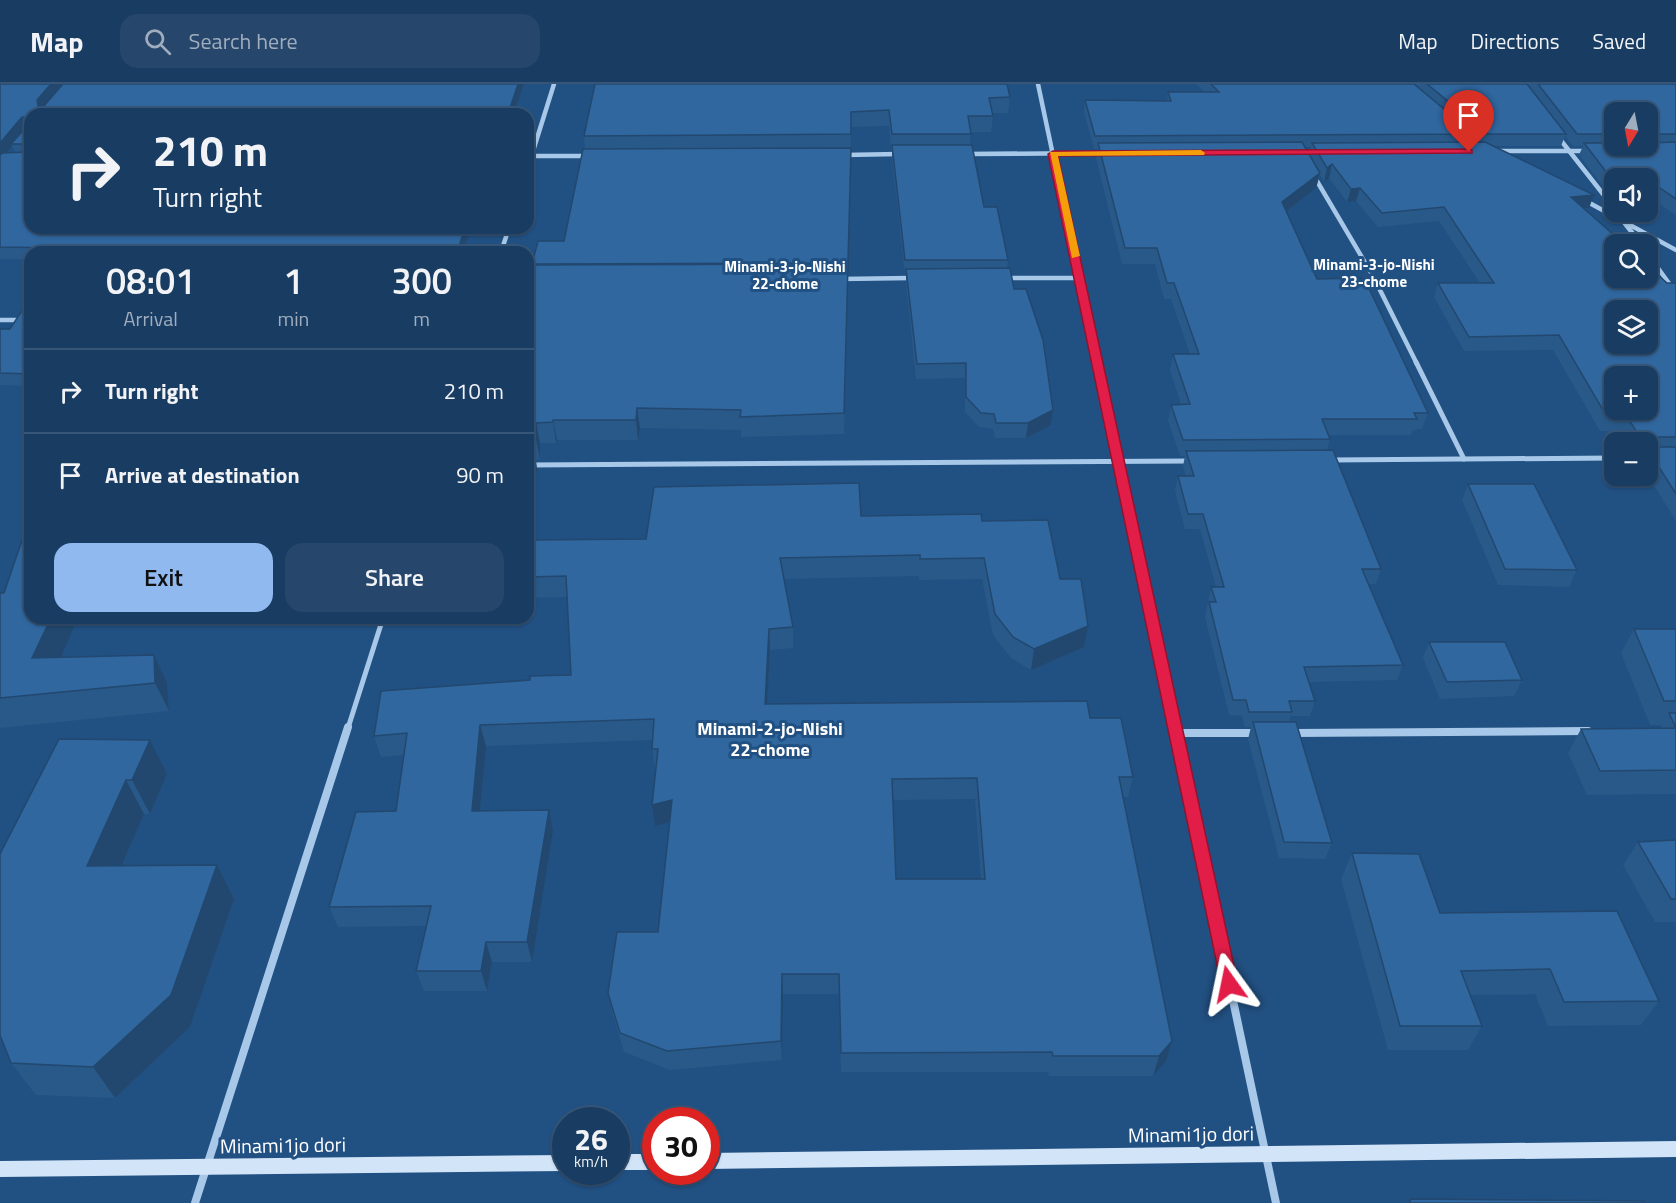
<!DOCTYPE html>
<html lang="en">
<head>
<meta charset="utf-8">
<style>
	body { margin:0; font-family:"Titillium Web",sans-serif; background:#26476b; color:#f1f3f6; height:100vh; display:flex; flex-direction:column; font-size:22px; white-space:nowrap }
	* { box-sizing:border-box; margin:0 }
	p { font-size:20px; color:#9fadbe }
	.icon { flex:none; width:33px; height:33px; fill:none; stroke:currentColor; stroke-width:2; stroke-linecap:round; stroke-linejoin:round }
	.map { position:relative; flex:1; overflow:hidden }
	.side { position:absolute; left:24px; top:162px; width:510px; height:378px; display:flex; flex-direction:column; background:#193c62; border-radius:18px; box-shadow:0 2px 4px #0004,0 0 0 2px #375677 }
	.side>* { flex:none }
	.guide { position:absolute; left:24px; top:24px; width:510px; height:126px; border-radius:18px; box-shadow:0 2px 4px #0004,0 0 0 2px #375677; background:#193c62; color:#f1f3f6; overflow:hidden }
	.needle { width:39px; rotate:190deg }
	.tools { position:absolute; left:1604px; top:18px; display:grid; gap:12px }
	.tools a { display:grid; place-items:center; width:54px; height:54px; border-radius:12px; background:#193c62; box-shadow:0 2px 4px #0004,0 0 0 2px #375677; font-size:30px }
	.speed { position:absolute; left:552px; top:1023px; display:flex; gap:12px; font-size:30px; font-weight:700; text-align:center }
	.speed>* { display:grid; place-content:center; width:78px; height:78px; border-radius:50%; background:#193c62; box-shadow:0 2px 4px #0004,0 0 0 2px #375677; line-height:1 }
	.speed small { font-size:15px; font-weight:400 }
	.speed .limit { border:9px solid #d22; background:#fff; color:#111 }
	.pin { position:absolute; display:grid; place-items:center; width:51px; height:51px; color:#fff; margin:-62px -26px; border-radius:50% 50% 50% 0; rotate:-45deg; box-shadow:0 0 6px #0007 }
	.pin .icon { rotate:45deg }
	.me { position:absolute; width:66px; margin:-33px; rotate:348deg; stroke-linejoin:round; filter:drop-shadow(0 0 4px #0008) }
	.turn { display:flex; align-items:center; gap:21px; height:126px; padding:0 30px; font-size:27px }
	.turn .icon { width:78px; height:78px; stroke-width:2.5 }
	.turn b { display:block; font-size:42px; line-height:51px }
	.eta { display:flex; justify-content:space-evenly; align-items:center; height:102px; text-align:center }
	.eta b { font-size:36px; font-weight:600; line-height:42px }
	.button { display:flex; gap:12px; margin-top:auto; padding:12px 30px }
	.button a { flex:1; height:69px; border-radius:18px; background:#90b9f0; color:#111; font-size:24px; font-weight:600; line-height:69px; text-align:center }
	.button a+a { background:#26476b; color:#f1f3f6 }
	ul { padding:0; list-style:none }
	li { display:flex; align-items:center; gap:18px; height:84px; padding:0 30px; border-top:2px solid #375677 }
	li div { flex:1 }
	li b { display:block; font-size:22px }
	li em { font-style:normal }
	header { display:flex; align-items:center; gap:36px; box-sizing:border-box; height:84px; padding:0 30px; background:#193c62; border-bottom:2px solid #375677 }
	header strong { font-size:28px }
	nav { display:flex; gap:33px; margin-inline-start:auto; font-size:21px }
	.search { width:420px; height:54px; background:#26476b; display:flex; align-items:center; gap:15px; box-sizing:border-box; padding:0 21px; border-radius:18px; color:#9fadbe; font-size:22px }
	.map>svg:first-child { display:block }
	.lines { fill:none; stroke-linecap:round; stroke-linejoin:round }
	.street-far2 { stroke:#a7c8e8; stroke-width:4.5 }
	.street-far1 { stroke:#a7c8e8; stroke-width:5 }
	.street { stroke:#a7c8e8; stroke-width:8 }
	.secondary { fill:#d2e4f7; fill-rule:evenodd }
	.wall { fill:#295989; fill-rule:evenodd }
	.shaded-wall { fill:#22486f }
	.building { fill:#30679f; stroke:#22486f; stroke-width:1.5; fill-rule:evenodd }
	.route { fill:#e11d48; stroke:#92132f; stroke-width:1.5 }
	.slow { fill:#f59e0b }
	.labels { text-anchor:middle; dominant-baseline:central; stroke-width:6; stroke-linejoin:round; paint-order:stroke }
	.far-neighbourhood-label { font-size:15px; font-weight:bold; fill:#fff; stroke:#215082 }
	.neighbourhood-label { font-size:18px; font-weight:bold; fill:#fff; stroke:#215082 }
	.near-street-label { font-size:20px; fill:#fff; stroke:#215082 }
</style>
</head>
<body>
<header>
<strong>Map</strong>
<div class="search"><svg class="icon" aria-label="search" viewBox="0 0 24 24"><circle cx="10" cy="10" r="6"/><path d="M15 15l6 6"/></svg>Search here</div>
<nav><a>Map</a><a>Directions</a><a>Saved</a></nav>
</header>
<div class="map">
<svg width="1676" height="1119" viewBox="0 0 1676 1119">
	<rect width="100%" height="100%" fill="#215082"/>
	<g class="lines">
		<g class="street-far2">
			<polyline points="1038,0 1097,280"/>
			<polyline points="1559,54 1614,124"/>
			<polyline points="1498,67 1589,67"/>
			<polyline points="967,70 1103,69"/>
			<polyline points="844,71 899,70"/>
			<polyline points="528,72 587,72"/>
			<polyline points="528,83 554,0"/>
			<polyline points="1314,92 1373,192 1417,280"/>
			<polyline points="1584,116 1676,166"/>
			<polyline points="1616,128 1641,160"/>
			<polyline points="501,168 509,144"/>
			<polyline points="1647,169 1676,209"/>
			<polyline points="1006,194 1080,194"/>
			<polyline points="841,195 911,194"/>
			<polyline points="0,236 30,236"/>
		</g>
		<g class="street-far1">
			<polyline points="1097,278 1175,644"/>
			<polyline points="1416,278 1464,375"/>
			<polyline points="1330,376 1614,374"/>
			<polyline points="528,381 1190,377"/>
			<polyline points="348,644 383,534"/>
		</g>
		<g class="street">
			<polyline points="1175,643 1276,1119"/>
			<polyline points="1177,649 1258,649"/>
			<polyline points="1292,649 1588,647"/>
			<polyline points="195,1119 348,643"/>
		</g>
		<g class="secondary">
			<polygon points="1676,1057 1676,1073 706,1085 706,1069"/>
			<rect x="616" y="1070" width="40" height="16"/>
			<polygon points="566,1071 566,1087 0,1093 0,1077"/>
		</g>
	</g>
	<g class="wall">
		<path d="M0 0H524L514 30H30V144H471L463 168H30V175H0ZM12 62 15 68 6 69 9 65Z"/>
		<polygon points="595,0 1010,13 1008,29 992,29 993,32 991,48 970,48 970,61 984,123 1008,176 1007,184 1053,326 1051,341 1026,354 995,354 993,345 979,343 965,328 965,294 916,295 906,199 906,190 905,190 892,75 892,66 891,66 889,42 851,43 844,350 741,353 741,346 640,344 638,356 557,356 556,359 540,359 540,376 536,376 537,386 528,428 528,181 532,181 564,157 585,65 584,52"/>
		<path d="M1196 0H1676V131L1655 117 1647 118V94H1614V117L1579 71 1583 62H1573L1565 52 1561 62H1494L1589 124 1584 125 1667 199H1676V437L1647 390V358H1627L1621 348 1600 347 1553 266 1464 267 1434 213 1438 199H1480L1439 137 1378 143 1356 117 1347 118 1329 94 1324 98 1320 91 1316 104 1286 127 1317 195 1428 329 1422 345 1413 346 1411 351H1329L1330 355 1327 366 1381 485 1376 500H1368L1403 581 1397 596 1309 598 1315 617 1310 632H1291L1289 638 1332 759 1325 775 1279 774 1248 655 1251 643H1245L1242 632 1229 631 1205 533 1211 503H1216L1200 445H1185L1175 407 1178 392H1186L1183 382 1185 372H1180L1168 337 1171 321 1181 320 1170 287 1173 270H1190L1171 215H1164L1155 180H1122L1096 74 1097 65H1094L1084 28 1085 16 1167 17 1168 8H1205ZM1614 28H1647V62H1614ZM1473 53 1479 58H1471ZM1305 63H1311L1309 70Z"/>
		<polygon points="30,214 30,302 0,301 0,245 10,245 28,226"/>
		<polygon points="1468,400 1577,486 1569,503 1498,501 1462,416"/>
		<path d="M861 432 982 437 1060 495 1088 542 1084 563 1031 586 1011 574 993 551 982 495 919 496V492L784 495 793 543V564L770 566 767 620 1090 634 1133 693 1128 713H1123L1172 957 1166 977 1153 992H1049L1048 988H841L839 910H783L782 976 670 986 624 968 612 928 608 909 658 848 670 738 655 742 652 721 656 686H655L652 665 653 656 486 662 480 727 553 747 532 878H492L487 907H424L416 887 426 842 338 843 329 823 396 727 404 671 381 673 374 652 530 596 571 591 567 513 528 514V456L646 455ZM975 715 981 795H896L893 716Z"/>
		<polygon points="0,509 61,573 167,599 169,627 0,644"/>
		<polygon points="1634,545 1676,545 1676,710 1587,711 1568,669 1581,645 1660,644 1662,641 1650,641 1621,569"/>
		<polygon points="1429,558 1522,596 1514,612 1440,615 1423,574"/>
		<polygon points="59,655 167,690 150,730 144,730 122,782 217,781 234,815 190,943 115,1014 36,1011 11,979"/>
		<polygon points="1676,756 1676,838 1655,838 1623,781 1638,758"/>
		<polygon points="1352,769 1440,829 1659,917 1641,941 1548,942 1535,910 1470,911 1482,942 1468,966 1388,966 1341,795"/>
	</g>
	<g class="shaded-wall">
		<polygon points="51,0 65,0 42,27 38,22 37,16"/>
		<polygon points="518,0 524,0 514,30 508,30"/>
		<polygon points="22,33 27,45 11,60 12,62 4,72 0,72 0,59"/>
		<polygon points="1332,80 1329,94 1324,98 1327,84"/>
		<polygon points="1320,89 1316,104 1279,133 1282,118"/>
		<polygon points="1360,104 1356,117 1347,118 1351,105"/>
		<polygon points="1660,104 1655,117 1647,118 1647,106"/>
		<polygon points="1594,111 1589,124 1566,127 1571,113"/>
		<polygon points="465,144 471,144 463,168 457,168"/>
		<polygon points="637,324 640,344 638,356 636,336"/>
		<polygon points="1053,326 1051,341 1026,354 1028,339"/>
		<polygon points="553,336 557,356 556,359 553,338"/>
		<polygon points="536,339 540,359 540,376 536,355"/>
		<polygon points="534,365 537,386 528,428 528,390"/>
		<polygon points="51,534 78,534 48,602 32,574"/>
		<polygon points="1088,542 1084,563 1031,586 1034,565"/>
		<polygon points="769,545 770,566 766,641 765,620"/>
		<polygon points="154,571 167,599 169,627 155,599"/>
		<polygon points="480,641 486,662 478,747 472,727"/>
		<polygon points="150,656 167,690 150,730 132,696"/>
		<polygon points="126,696 144,730 107,816 87,782"/>
		<polygon points="672,716 675,737 655,742 652,721"/>
		<polygon points="549,726 553,747 532,878 527,858"/>
		<polygon points="217,781 234,815 190,943 115,1014 93,983"/>
		<polygon points="486,858 492,878 487,907 481,887"/>
		<polygon points="782,890 783,910 782,976 781,957"/>
		<polygon points="1172,957 1166,977 1153,992 1159,972"/>
	</g>
	<g class="building">
		<polygon points="0,0 51,0 37,16 38,22 44,22 63,0 518,0 508,30 500,29 500,30 30,30 30,144 465,144 457,168 60,168 62,164 0,163 0,71 3,69 28,68 30,64 27,60 11,60 29,40 29,34 22,33 0,59"/>
		<polygon points="595,0 1007,0 1010,13 989,14 993,32 968,32 971,50 892,50 889,26 851,28 851,50 584,52"/>
		<polygon points="1211,0 1414,0 1474,50 1095,52 1085,16 1171,17 1168,8 1219,8"/>
		<polygon points="1427,0 1527,0 1566,50 1488,50"/>
		<polygon points="1538,0 1676,0 1676,50 1647,50 1647,28 1614,28 1614,50 1577,50"/>
		<polygon points="1302,58 1320,89 1282,118 1317,195 1363,194 1366,198 1428,329 1414,329 1417,335 1322,335 1330,355 1183,356 1171,321 1190,320 1173,270 1199,270 1174,199 1167,199 1157,164 1125,164 1098,59"/>
		<path d="M1485 58 1594 111 1571 113 1624 160H1614V194H1647V181L1667 199H1676V353H1654L1649 358 1654 363H1676V410L1647 364V358H1643L1628 334 1607 333 1559 251 1469 253 1438 199H1494L1444 123 1382 129 1360 104 1351 105 1332 80 1327 84 1312 59ZM1614 226H1647V260H1614ZM1614 292H1647V326H1614Z"/>
		<polygon points="1676,58 1676,115 1660,104 1647,106 1647,94 1614,94 1614,98 1584,59 1614,59 1614,62 1647,62 1647,59"/>
		<polygon points="892,61 972,61 984,123 997,123 1008,176 905,176"/>
		<polygon points="851,64 848,179 532,180 538,157 564,157 583,65"/>
		<polygon points="848,180 844,329 740,333 741,326 637,324 636,336 553,336 553,338 536,339 536,355 528,355 528,181"/>
		<polygon points="1010,184 1014,205 1026,205 1043,256 1053,326 1028,339 996,339 994,330 981,329 966,313 966,279 917,280 906,185"/>
		<polygon points="30,214 30,290 0,289 0,245 10,245 21,228 28,226 26,220"/>
		<polygon points="528,365 534,365 528,390"/>
		<polygon points="1333,366 1381,485 1362,485 1403,581 1304,583 1315,617 1289,617 1292,628 1249,628 1246,616 1233,616 1209,518 1216,518 1211,503 1224,503 1203,430 1188,430 1178,392 1194,392 1186,367"/>
		<path d="M859 399 861 432 981 430 982 437 1048 436 1060 495H1081L1088 542 1034 565 1013 553 995 530 984 474 920 475V471L780 474 793 543 769 545 765 620 1087 617 1090 634H1121L1133 693H1119L1172 957 1159 972H1053L1052 968 841 969 839 890H782L781 957 667 967 620 949 608 909 617 848H658L672 716 652 721 658 665H652L654 635 480 641 472 727 549 726 527 858H486L481 887H416L431 822 329 823 356 728 396 727 407 649 374 652 381 607 530 596V592L571 591 566 492 528 493V456L646 455 654 403ZM977 694 985 795H896L892 695Z"/>
		<polygon points="1468,400 1534,400 1577,486 1505,485"/>
		<polygon points="30,433 30,534 51,534 32,574 154,571 155,599 0,614 0,509 4,509"/>
		<polygon points="1634,545 1676,545 1676,617 1664,617"/>
		<polygon points="1429,558 1505,558 1522,596 1447,598"/>
		<polygon points="1669,629 1676,629 1676,686 1600,687 1581,645 1676,644"/>
		<polygon points="1253,638 1296,638 1332,759 1284,758"/>
		<polygon points="59,655 150,656 132,696 126,696 87,782 217,781 171,911 93,983 11,979 0,951 0,770"/>
		<polygon points="1676,756 1676,815 1671,815 1638,758"/>
		<polygon points="1352,769 1419,770 1440,829 1617,827 1659,917 1564,918 1550,885 1461,887 1482,942 1400,942"/>
		<polygon points="1411,1115 1643,1117 1644,1119 1409,1119"/>
	</g>
	<polygon class="route" points="1469,65 1472,66 1472,69 1058,72 1238,900 1235,905 1229,907 1223,905 1221,900 1048,70 1053,67"/>
	<polygon class="slow" points="1201,66 1205,69 1204,71 1058,72 1080,172 1072,174 1050,68"/>
	<g class="labels">
		<g class="far-neighbourhood-label">
			<text x="1374" y="180">Minami-3-jo-Nishi<tspan x="1374" dy="17">23-chome</tspan></text>
			<text x="785" y="182">Minami-3-jo-Nishi<tspan x="785" dy="17">22-chome</tspan></text>
		</g>
		<g class="neighbourhood-label">
			<text x="770" y="644">Minami-2-jo-Nishi<tspan x="770" dy="21">22-chome</tspan></text>
		</g>
		<g class="near-street-label">
			<text transform="translate(1191 1050) rotate(-1)">Minami1jo dori</text>
			<text transform="translate(283 1061) rotate(-1)">Minami1jo dori</text>
		</g>
	</g>
</svg>
<div class="tools">
<a><svg class="needle" viewBox="-14 -14 28 28"><path d="M0-13l5 13h-10z" fill="#e53935"/><path d="M0 13l5-13h-10z" fill="#9fadbe"/></svg></a>
<a><svg class="icon" aria-label="sound" viewBox="0 0 24 24"><path d="M4 9h4l5-4v14l-5-4H4zM17 9q2 3 0 6"/></svg></a>
<a><svg class="icon" aria-label="search" viewBox="0 0 24 24"><circle cx="10" cy="10" r="6"/><path d="M15 15l6 6"/></svg></a>
<a><svg class="icon" aria-label="layers" viewBox="0 0 24 24"><path d="M12 4l9 5-9 5-9-5zM3 14l9 5 9-5"/></svg></a>
<a>+</a>
<a>−</a>
</div>
<div class="speed"><div>26<small>km/h</small></div><div class="limit">30</div></div>
<div class="pin" style="left:1469px;top:68px;background:#d93025"><svg class="icon" aria-label="arrive" viewBox="0 0 24 24"><path d="M6 21V4h12l-3 4 3 4H6"/></svg></div>
<svg class="me" style="left:1229px;top:900px" viewBox="-20 -20 40 40"><path d="M0-17L14 15 0 8-14 15z" fill="#e11d48" stroke="#fff" stroke-width="4"/></svg>
<div class="guide">
<div class="turn"><svg class="icon" aria-label="right" viewBox="0 0 24 24"><path d="M7 20v-9h11M14 6l5 5-5 5"/></svg><div><b>210 m</b>Turn right</div></div>
</div>
<section class="side">
<div class="eta">
<div><b>08:01</b><p>Arrival</p></div>
<div><b>1</b><p>min</p></div>
<div><b>300</b><p>m</p></div>
</div>
<ul>
<li><svg class="icon" aria-label="right" viewBox="0 0 24 24"><path d="M7 20v-9h11M14 6l5 5-5 5"/></svg><div><b>Turn right</b></div><em>210 m</em></li>
<li><svg class="icon" aria-label="arrive" viewBox="0 0 24 24"><path d="M6 21V4h12l-3 4 3 4H6"/></svg><div><b>Arrive at destination</b></div><em>90 m</em></li>
</ul>
<div class="button"><a>Exit</a><a>Share</a></div>
</section>
</div>
</body>
</html>
